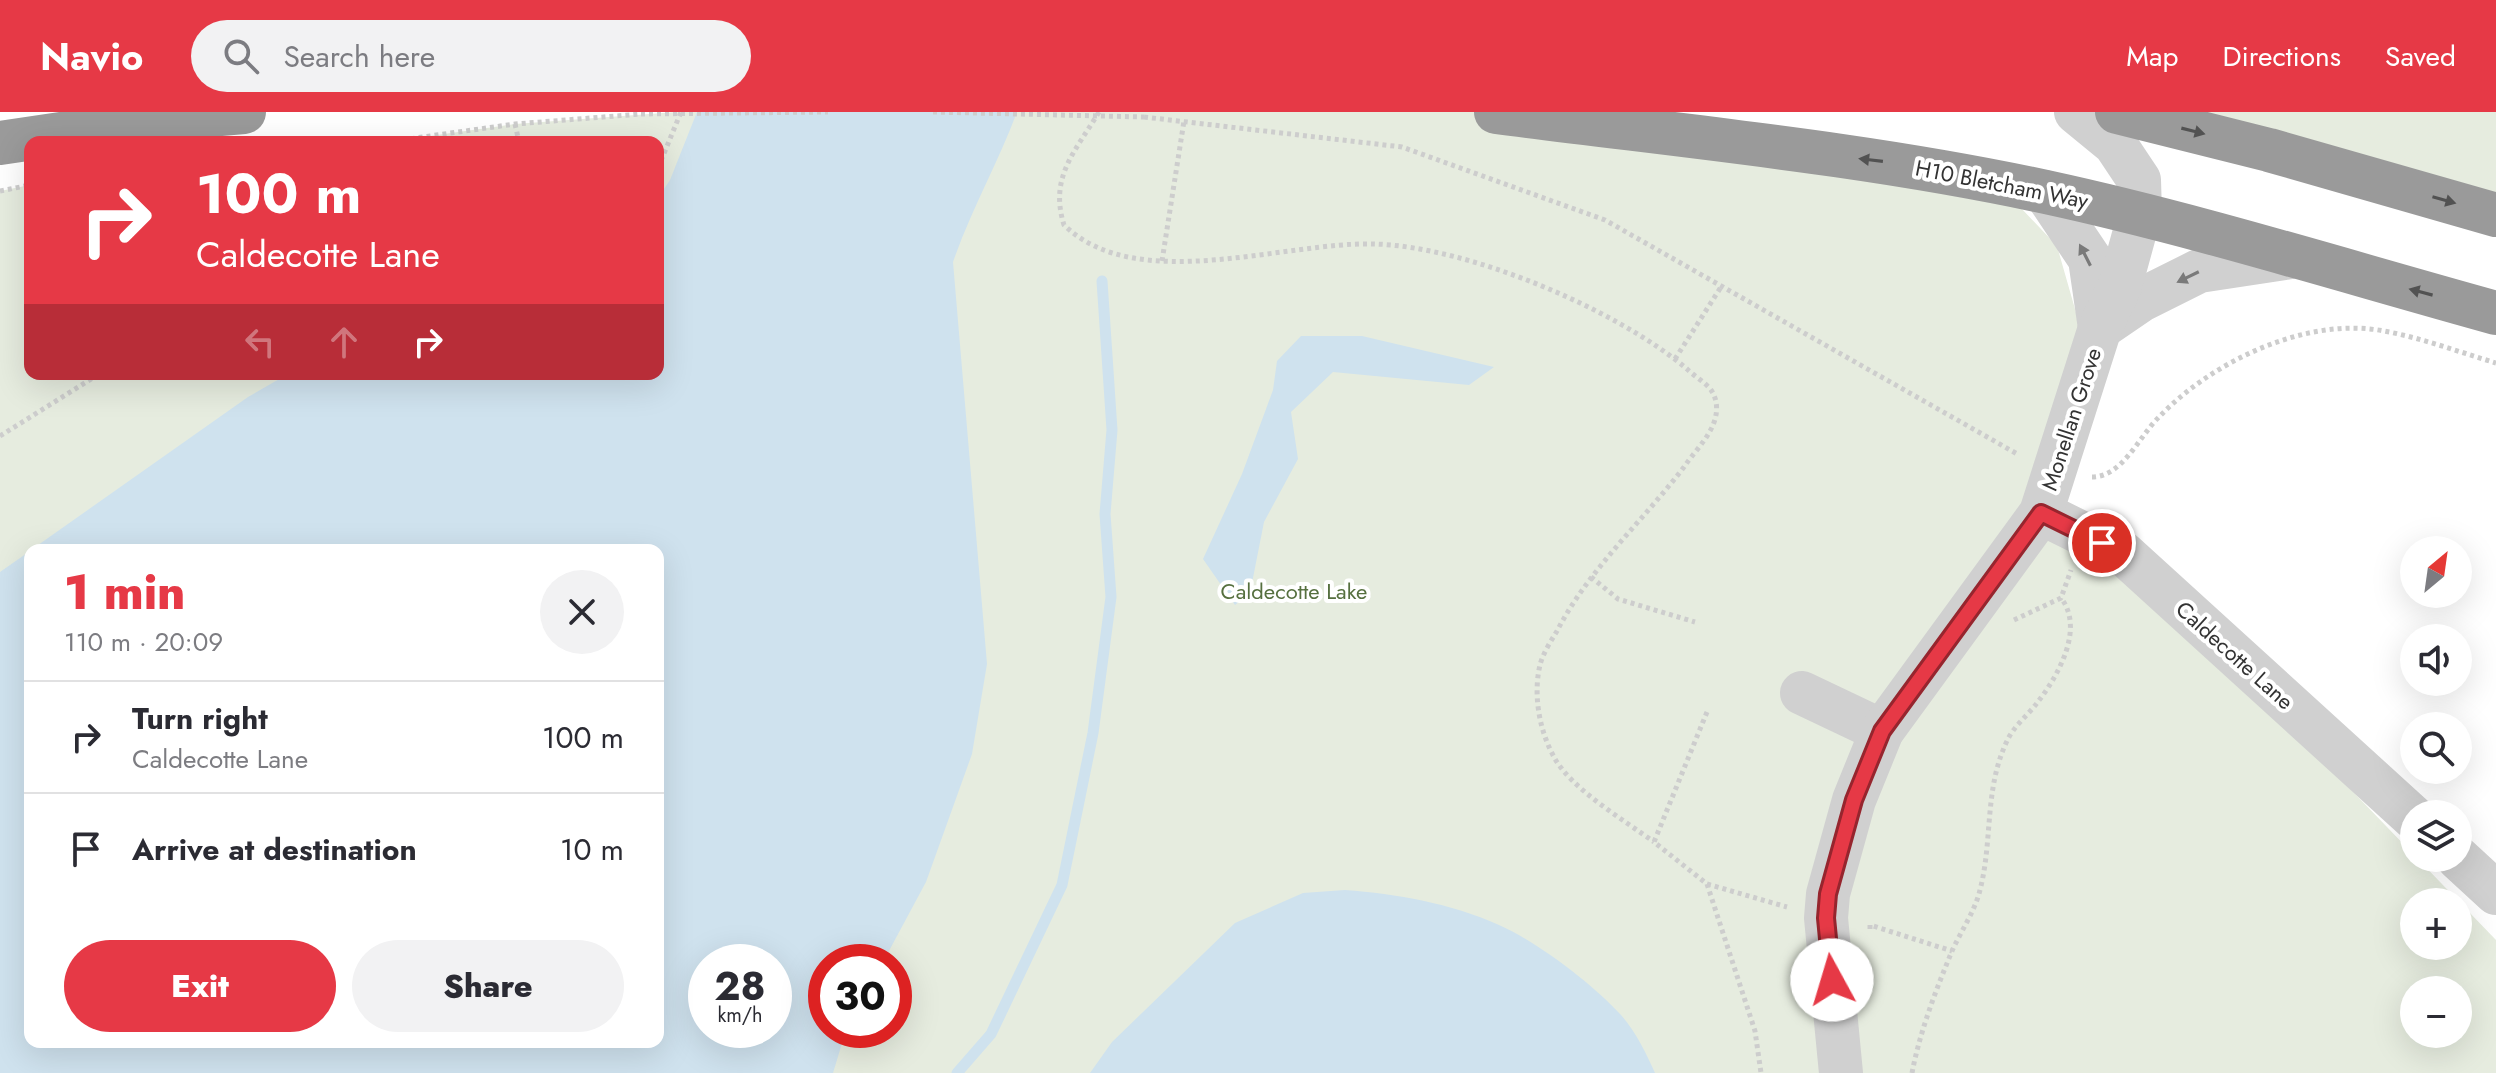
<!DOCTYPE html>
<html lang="en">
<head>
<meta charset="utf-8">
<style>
	body { margin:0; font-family:Jost,sans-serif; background:#f2f2f3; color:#2b2b33; height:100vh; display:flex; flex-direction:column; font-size:30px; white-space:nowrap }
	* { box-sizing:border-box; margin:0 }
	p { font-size:26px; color:#7c7c81 }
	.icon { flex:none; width:44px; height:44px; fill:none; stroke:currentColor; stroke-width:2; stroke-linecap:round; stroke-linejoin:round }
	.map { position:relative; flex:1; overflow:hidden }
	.panel { position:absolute; left:24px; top:432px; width:640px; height:504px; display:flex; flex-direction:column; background:#fff; border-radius:16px; box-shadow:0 8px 32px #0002 }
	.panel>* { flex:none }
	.banner { position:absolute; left:24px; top:24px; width:640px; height:244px; border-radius:16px; box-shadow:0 8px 32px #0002; background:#e63946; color:#fff; overflow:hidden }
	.needle { width:52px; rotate:29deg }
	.fabs { position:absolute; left:2400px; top:424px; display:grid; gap:16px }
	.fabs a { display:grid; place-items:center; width:72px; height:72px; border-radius:50%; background:#fff; box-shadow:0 8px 32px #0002; font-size:40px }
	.speed { position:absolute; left:688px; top:832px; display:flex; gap:16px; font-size:40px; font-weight:700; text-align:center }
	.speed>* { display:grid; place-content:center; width:104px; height:104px; border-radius:50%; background:#fff; box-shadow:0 8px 32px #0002; line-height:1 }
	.speed small { font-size:20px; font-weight:400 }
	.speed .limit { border:12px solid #d22; background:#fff; color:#111 }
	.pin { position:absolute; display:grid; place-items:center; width:68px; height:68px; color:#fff; margin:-34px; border:4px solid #fff; border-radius:50%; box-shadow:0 2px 8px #0007 }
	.me { position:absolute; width:88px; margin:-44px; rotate:354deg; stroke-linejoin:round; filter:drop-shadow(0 0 6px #0008) }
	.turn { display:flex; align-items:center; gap:28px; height:168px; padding:0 40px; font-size:36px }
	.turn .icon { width:104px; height:104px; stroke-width:2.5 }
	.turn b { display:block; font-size:56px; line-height:68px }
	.lanes { display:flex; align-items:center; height:76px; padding:0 40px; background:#0003; justify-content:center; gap:40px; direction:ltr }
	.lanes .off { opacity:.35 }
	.round { display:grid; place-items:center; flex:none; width:84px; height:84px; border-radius:42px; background:#f2f2f3 }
	.head { display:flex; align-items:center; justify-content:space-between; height:136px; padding:0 40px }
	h1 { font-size:48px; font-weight:800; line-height:60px; color:#e63946 }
	.button { display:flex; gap:16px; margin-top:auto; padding:16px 40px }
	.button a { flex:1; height:92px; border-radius:48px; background:#e63946; color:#fff; font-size:32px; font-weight:800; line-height:92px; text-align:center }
	.button a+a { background:#f2f2f3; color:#2b2b33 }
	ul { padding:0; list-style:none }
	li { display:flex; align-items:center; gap:24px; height:112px; padding:0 40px; border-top:2px solid #e1e1e2 }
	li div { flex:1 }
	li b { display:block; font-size:30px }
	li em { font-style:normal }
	header { display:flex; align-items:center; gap:48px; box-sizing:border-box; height:112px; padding:0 40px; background:#e63946; color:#fff }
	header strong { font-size:38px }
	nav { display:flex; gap:44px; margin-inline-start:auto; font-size:28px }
	.search { width:560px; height:72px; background:#f2f2f3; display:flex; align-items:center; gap:20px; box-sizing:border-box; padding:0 28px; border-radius:44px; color:#7c7c81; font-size:30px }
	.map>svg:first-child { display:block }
	.green { fill:#e6ecdf; fill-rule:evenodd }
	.water { fill:#cfe2ee; fill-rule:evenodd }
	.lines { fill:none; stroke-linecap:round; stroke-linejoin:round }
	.stream { stroke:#cfe2ee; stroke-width:11 }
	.path { stroke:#cdcdcd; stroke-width:5; stroke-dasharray:4 4; stroke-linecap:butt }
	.minor { stroke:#d0d0d0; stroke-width:44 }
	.highway { stroke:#9a9a9a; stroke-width:44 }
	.path-bridge { stroke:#cdcdcd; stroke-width:5; stroke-dasharray:4 4; stroke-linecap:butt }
	.oneway { fill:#525252 }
	.oneway2 { fill:#7a7a7a }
	.route-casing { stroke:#96252e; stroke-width:20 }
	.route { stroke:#e63946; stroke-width:14 }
	.labels { text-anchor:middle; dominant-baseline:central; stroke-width:8; stroke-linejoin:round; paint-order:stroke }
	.street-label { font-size:22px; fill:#333; stroke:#fff }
	.park-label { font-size:22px; fill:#56703f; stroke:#fff }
</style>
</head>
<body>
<header>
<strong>Navio</strong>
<div class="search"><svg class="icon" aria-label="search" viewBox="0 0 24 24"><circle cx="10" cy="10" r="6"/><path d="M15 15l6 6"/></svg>Search here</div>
<nav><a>Map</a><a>Directions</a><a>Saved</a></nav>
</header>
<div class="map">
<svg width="2496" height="961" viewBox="0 0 2496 961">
	<rect width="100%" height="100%" fill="#fff"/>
	<g class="green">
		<path d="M676 0H1496L2021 96 2057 134 2079 211 2041 401 2223 545 2496 828V961H0V79L30 73V262H658V30H387L515 12ZM30 438H658V930H30ZM2414 790H2458V834H2414ZM706 850H774V918H706ZM826 850H894V918H826ZM2414 878H2458V922H2414Z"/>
		<polygon points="2117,0 2496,0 2496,101"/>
	</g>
	<g class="water">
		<path d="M697 0H1017C998 51 971 98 953 150L987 552 972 642 926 770 883 850H826V918H846L833 961H0V460L30 439V930H658V438H31L248 285 288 262H658V86L670 68ZM706 850H774V918H706Z"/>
		<polygon points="1301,224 1362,224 1494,255 1469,273 1333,260 1291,300 1298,347 1264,410 1250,481 1235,493 1203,447 1242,362 1273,278 1277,249"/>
		<path d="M1345 778C1397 782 1450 791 1499 813 1536 829 1594 873 1621 903 1636 920 1646 941 1655 961H1090L1112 930 1235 811 1303 781Z"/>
	</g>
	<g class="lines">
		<polyline class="stream" points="957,961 991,922 1062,773 1093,621 1111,485 1105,402 1112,318 1102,169"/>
		<g class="path">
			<path d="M1099 0C1075 40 1049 65 1064 113 1137 184 1285 129 1375 132 1469 135 1616 197 1687 257 1694 264 1705 270 1711 278 1720 291 1717 307 1710 319 1703 332 1692 343 1684 355 1642 410 1589 457 1557 519 1551 529 1543 541 1540 553 1533 582 1539 618 1554 645 1571 677 1624 708 1654 730"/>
			<polyline points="1144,5 1402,35 1605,108 2019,343"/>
			<polyline points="515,12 519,30"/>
			<polyline points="387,30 515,12 641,2"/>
			<polyline points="658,56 681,0"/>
			<polyline points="0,79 30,73"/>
			<polyline points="1162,149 1184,9"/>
			<polyline points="1675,247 1721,175"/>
			<polyline points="0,324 99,262"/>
			<path d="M2092 365C2122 365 2139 325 2158 306 2211 250 2306 204 2384 219 2422 226 2459 240 2496 251"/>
			<polyline points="1591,465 1618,487 1695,510"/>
			<polyline points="2014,508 2061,486 2071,458"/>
			<polyline points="1707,600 1654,730 1707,772 1755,919 1761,961"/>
			<polyline points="1707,772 1787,795"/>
			<polyline points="1870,817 1870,813 1952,839"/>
			<path d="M1912 961C1920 919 1936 878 1952 839 1961 819 1975 799 1980 778 1993 728 1984 677 2007 629 2013 615 2028 603 2037 591 2058 564 2085 517 2061 486"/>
		</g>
		<g class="minor">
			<polyline points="2045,80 2090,147 2100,216"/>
			<polyline points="2100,216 2141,188 2199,159 2291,145"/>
			<polyline points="2041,401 2124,442 2414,706"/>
			<polyline points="1802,581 1882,619"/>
			<polyline points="2458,746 2496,781"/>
			<polyline points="1841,961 1826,806 1828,782 1854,688 1882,619 2041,401 2100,216 2120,174 2140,101 2139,68 2115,32 2076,0"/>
		</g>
		<g class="highway">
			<path d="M1496 0C1680 24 1865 41 2046 80 2198 113 2347 160 2496 201"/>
			<polyline points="2117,0 2269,38 2496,103"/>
			<polyline points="0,31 162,7 244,0"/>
		</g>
		<g class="path-bridge">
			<polyline points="933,0 1144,5"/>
			<polyline points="641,2 828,0"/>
		</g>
	</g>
	<defs><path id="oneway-solid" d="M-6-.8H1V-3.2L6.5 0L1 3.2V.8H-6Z" transform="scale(2)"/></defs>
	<g class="oneway">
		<use href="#oneway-solid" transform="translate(2193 19) rotate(14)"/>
		<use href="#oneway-solid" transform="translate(1871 48) rotate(-173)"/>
		<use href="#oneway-solid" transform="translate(2444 88) rotate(16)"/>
		<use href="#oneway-solid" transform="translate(2421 180) rotate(-165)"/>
	</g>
	<g class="oneway2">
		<use href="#oneway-solid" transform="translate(2085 143) rotate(-117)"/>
		<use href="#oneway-solid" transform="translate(2188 165) rotate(154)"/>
	</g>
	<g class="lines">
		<defs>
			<polyline id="route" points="1832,868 1826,806 1828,782 1854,688 1882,619 2041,401 2102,431"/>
		</defs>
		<use href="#route" class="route-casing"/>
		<use href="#route" class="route"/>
	</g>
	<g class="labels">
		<g class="street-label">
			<text transform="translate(2002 72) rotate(11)">H10 Bletcham Way</text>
			<text transform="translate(2071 307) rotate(-72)">Monellan Grove</text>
			<text transform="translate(2235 543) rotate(42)">Caldecotte Lane</text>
		</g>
		<g class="park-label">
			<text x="1294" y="479">Caldecotte Lake</text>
		</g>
	</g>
</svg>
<div class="fabs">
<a><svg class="needle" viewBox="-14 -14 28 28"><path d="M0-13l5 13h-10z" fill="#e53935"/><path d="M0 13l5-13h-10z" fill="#7c7c81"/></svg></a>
<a><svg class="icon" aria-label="sound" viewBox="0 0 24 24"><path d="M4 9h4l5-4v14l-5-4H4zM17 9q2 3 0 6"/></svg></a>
<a><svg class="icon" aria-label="search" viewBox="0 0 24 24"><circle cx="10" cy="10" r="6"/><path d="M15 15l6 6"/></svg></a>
<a><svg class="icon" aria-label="layers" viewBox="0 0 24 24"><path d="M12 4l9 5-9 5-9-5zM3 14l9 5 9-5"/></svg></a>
<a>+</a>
<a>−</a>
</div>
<div class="speed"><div>28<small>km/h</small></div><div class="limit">30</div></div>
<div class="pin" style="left:2102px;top:431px;background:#d93025"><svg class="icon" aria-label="arrive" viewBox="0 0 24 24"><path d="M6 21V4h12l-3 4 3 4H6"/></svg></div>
<svg class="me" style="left:1832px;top:868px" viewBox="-20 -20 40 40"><circle r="19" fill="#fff"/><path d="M0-13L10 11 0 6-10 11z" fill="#e63946"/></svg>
<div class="banner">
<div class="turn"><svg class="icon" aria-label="right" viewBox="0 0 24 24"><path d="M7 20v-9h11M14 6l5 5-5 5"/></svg><div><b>100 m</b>Caldecotte Lane</div></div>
<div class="lanes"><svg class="icon off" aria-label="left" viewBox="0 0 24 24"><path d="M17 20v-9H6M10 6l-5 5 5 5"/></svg><svg class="icon off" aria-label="ahead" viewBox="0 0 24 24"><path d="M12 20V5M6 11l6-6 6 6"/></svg><svg class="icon" aria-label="right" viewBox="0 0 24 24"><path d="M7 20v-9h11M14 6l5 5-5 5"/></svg></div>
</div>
<section class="panel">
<div class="head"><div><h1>1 min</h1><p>110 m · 20:09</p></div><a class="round"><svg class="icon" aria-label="close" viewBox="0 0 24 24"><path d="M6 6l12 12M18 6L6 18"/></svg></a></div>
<ul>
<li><svg class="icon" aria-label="right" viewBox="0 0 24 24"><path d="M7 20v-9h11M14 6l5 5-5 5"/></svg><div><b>Turn right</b><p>Caldecotte Lane</p></div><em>100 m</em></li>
<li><svg class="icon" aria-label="arrive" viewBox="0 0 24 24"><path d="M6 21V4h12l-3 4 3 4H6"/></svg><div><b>Arrive at destination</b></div><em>10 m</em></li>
</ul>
<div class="button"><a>Exit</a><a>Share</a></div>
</section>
</div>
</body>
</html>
